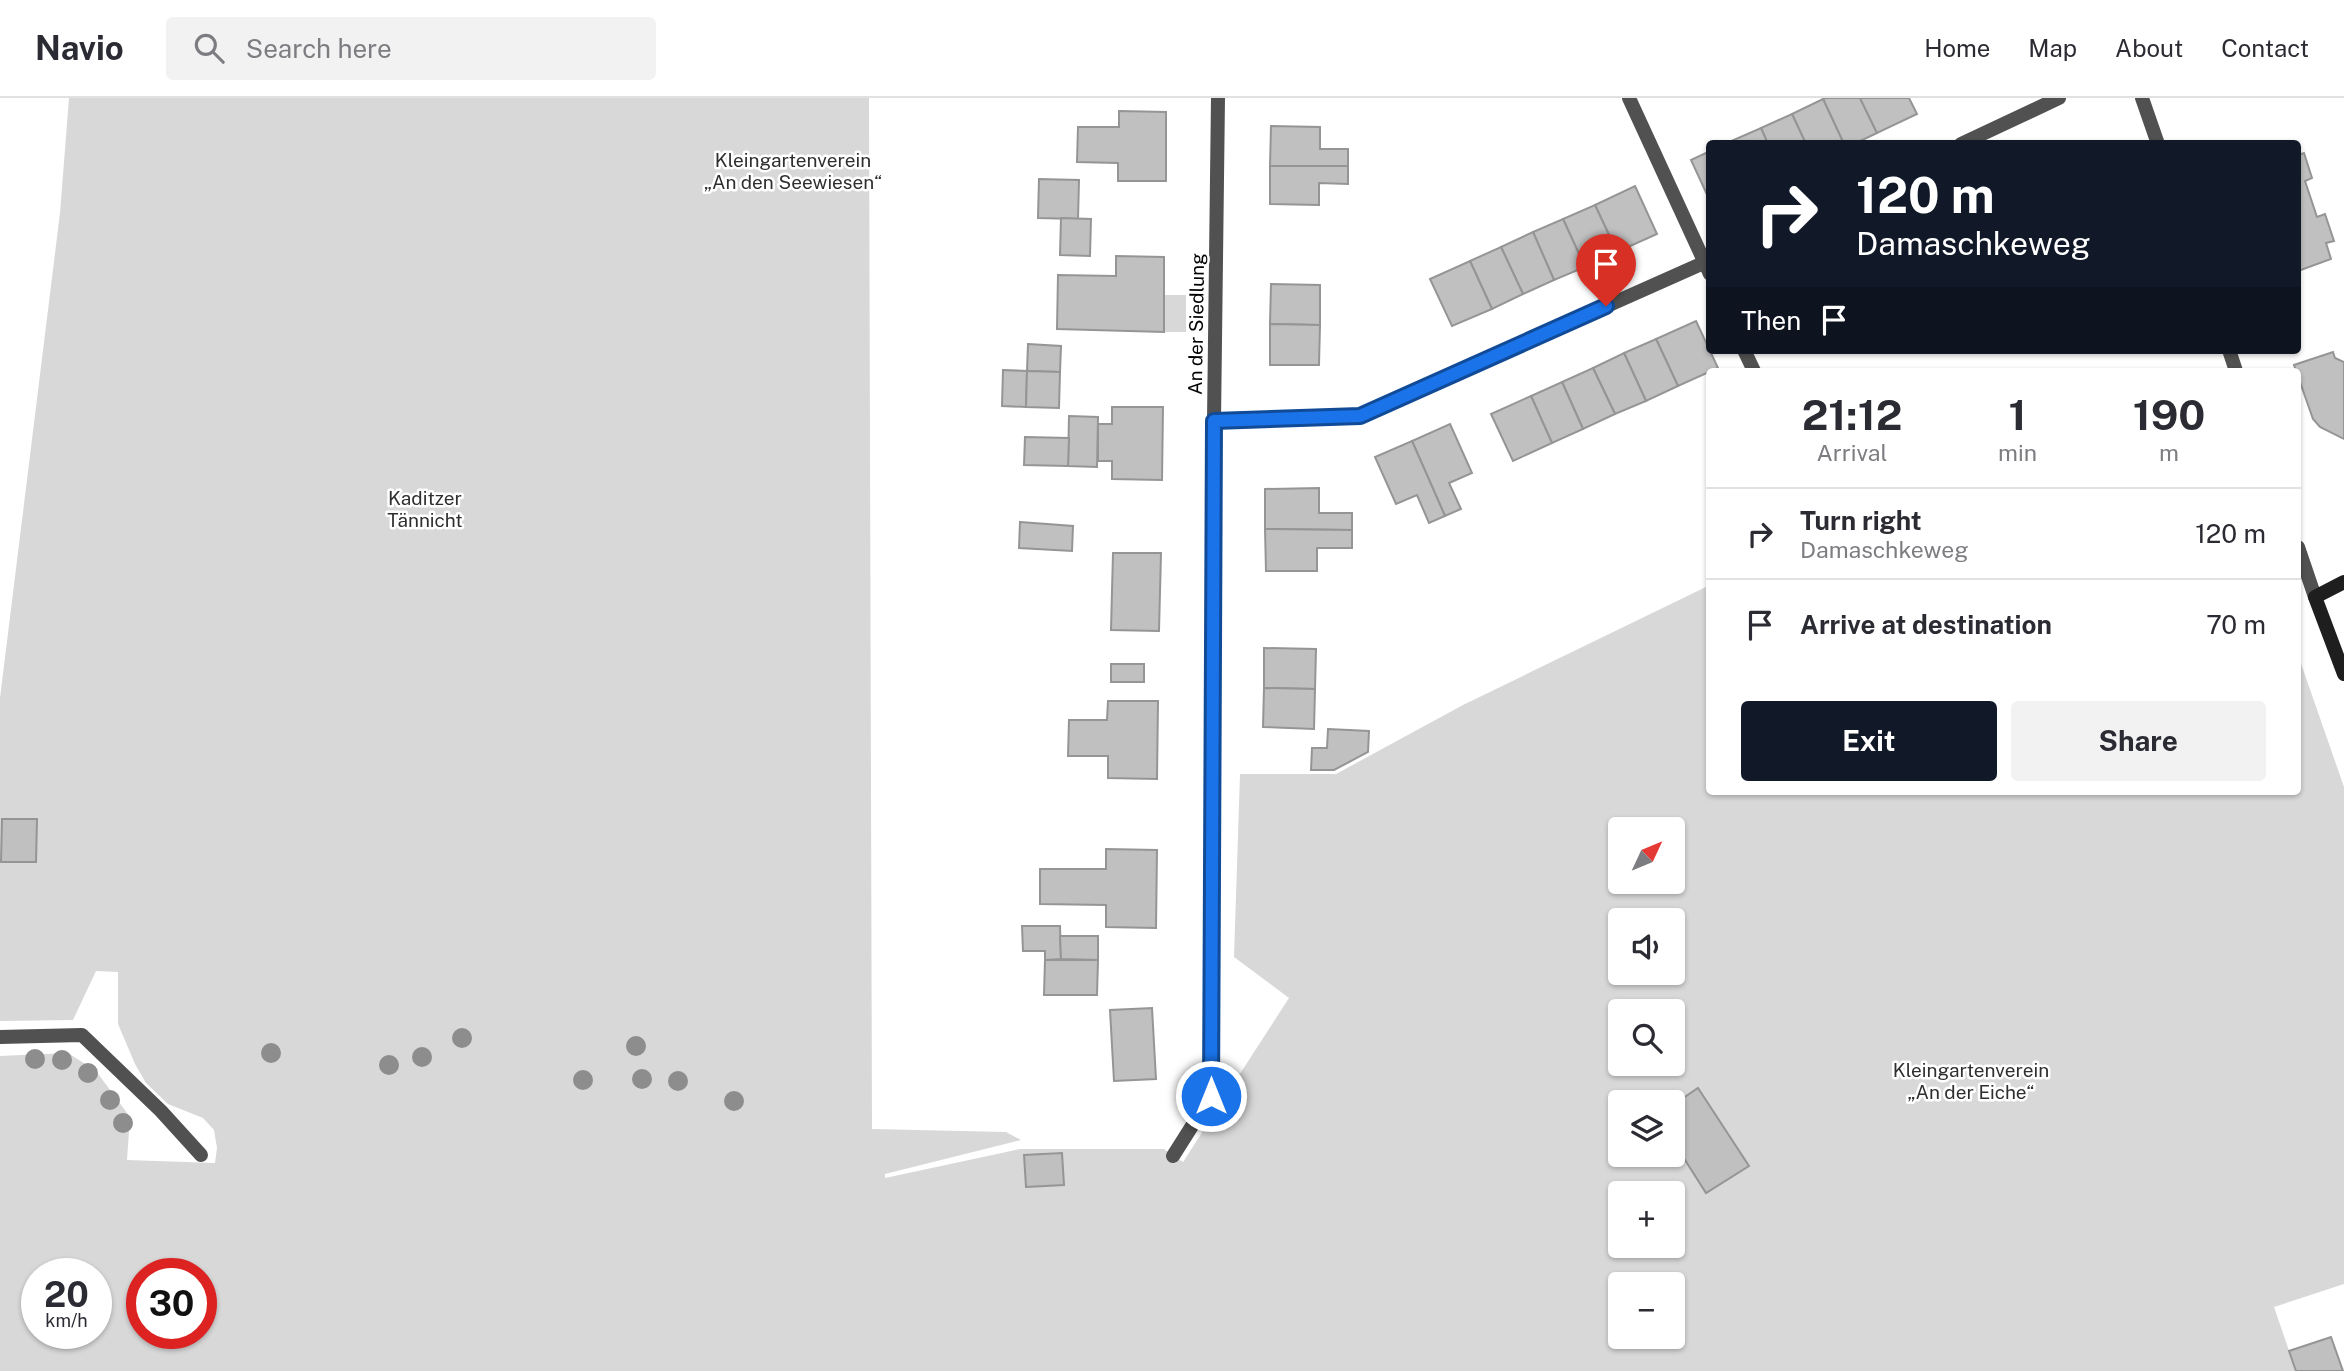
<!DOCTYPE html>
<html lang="en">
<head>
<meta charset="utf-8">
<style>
	body { margin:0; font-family:"Public Sans",sans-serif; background:#f2f2f3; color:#2b2b33; height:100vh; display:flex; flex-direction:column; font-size:26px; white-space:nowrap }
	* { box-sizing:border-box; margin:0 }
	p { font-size:23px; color:#7c7c81 }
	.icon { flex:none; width:38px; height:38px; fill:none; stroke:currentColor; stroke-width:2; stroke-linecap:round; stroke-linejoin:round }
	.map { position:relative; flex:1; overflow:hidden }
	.sheet { position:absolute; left:1706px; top:270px; width:595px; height:427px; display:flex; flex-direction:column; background:#fff; border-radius:7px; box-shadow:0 2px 5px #0004 }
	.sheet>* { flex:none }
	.banner { position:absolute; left:1706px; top:42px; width:595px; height:214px; border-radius:7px; box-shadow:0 2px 5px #0004; background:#111827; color:#fff; overflow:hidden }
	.needle { width:46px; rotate:46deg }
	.fabs { position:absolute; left:1608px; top:719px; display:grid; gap:14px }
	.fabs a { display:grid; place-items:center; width:77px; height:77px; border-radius:7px; background:#fff; box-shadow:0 2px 5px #0004; font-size:35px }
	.speed { position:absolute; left:21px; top:1160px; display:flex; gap:14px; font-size:35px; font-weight:700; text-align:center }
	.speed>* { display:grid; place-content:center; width:91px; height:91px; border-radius:50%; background:#fff; box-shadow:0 2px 5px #0004; line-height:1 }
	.speed small { font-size:18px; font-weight:400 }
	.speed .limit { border:10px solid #d22; background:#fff; color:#111 }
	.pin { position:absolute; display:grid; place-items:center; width:60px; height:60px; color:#fff; margin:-72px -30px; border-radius:50% 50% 50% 0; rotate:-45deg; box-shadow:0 0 7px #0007 }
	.pin .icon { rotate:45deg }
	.me { position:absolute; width:77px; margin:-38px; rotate:0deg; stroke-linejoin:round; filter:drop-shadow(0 0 5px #0008) }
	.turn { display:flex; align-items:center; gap:24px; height:147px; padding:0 35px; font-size:32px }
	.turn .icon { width:91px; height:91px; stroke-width:2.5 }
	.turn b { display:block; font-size:49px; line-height:60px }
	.then { display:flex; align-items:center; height:66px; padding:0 35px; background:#0003; gap:14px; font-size:26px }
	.eta { display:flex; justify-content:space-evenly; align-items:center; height:119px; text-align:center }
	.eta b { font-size:42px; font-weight:700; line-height:49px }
	.button { display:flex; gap:14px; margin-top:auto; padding:14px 35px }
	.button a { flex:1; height:80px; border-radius:7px; background:#111827; color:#fff; font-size:28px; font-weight:700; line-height:80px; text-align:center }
	.button a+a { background:#f2f2f3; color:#2b2b33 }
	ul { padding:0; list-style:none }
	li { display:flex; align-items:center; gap:21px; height:91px; padding:0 35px; border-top:2px solid #e1e1e2 }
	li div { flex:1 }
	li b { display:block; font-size:26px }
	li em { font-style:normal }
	header { display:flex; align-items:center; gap:42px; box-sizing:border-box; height:98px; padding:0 35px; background:#fff; border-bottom:2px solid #e1e1e2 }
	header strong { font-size:33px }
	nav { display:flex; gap:38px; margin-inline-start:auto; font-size:24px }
	.search { width:490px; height:63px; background:#f2f2f3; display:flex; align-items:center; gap:18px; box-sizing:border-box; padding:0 24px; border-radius:7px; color:#7c7c81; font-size:26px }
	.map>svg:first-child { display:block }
	.green { fill:#d8d8d8; fill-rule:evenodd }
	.building { fill:#c0c0c0; stroke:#959595; stroke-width:2 }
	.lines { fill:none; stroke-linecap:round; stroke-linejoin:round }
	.lane { stroke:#515151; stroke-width:14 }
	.street { stroke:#515151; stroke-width:14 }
	.secondary { stroke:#1e1e1e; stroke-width:14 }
	.tree { fill:#8d8d8d }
	.route-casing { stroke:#114b97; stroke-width:18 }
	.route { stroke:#1a73e8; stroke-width:12 }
	.labels { text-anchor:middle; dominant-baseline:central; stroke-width:5; stroke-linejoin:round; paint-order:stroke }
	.park-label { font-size:19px; fill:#2f2f2f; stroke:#fff }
	.street-label { font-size:19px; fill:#000; stroke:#fff }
</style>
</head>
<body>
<header>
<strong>Navio</strong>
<div class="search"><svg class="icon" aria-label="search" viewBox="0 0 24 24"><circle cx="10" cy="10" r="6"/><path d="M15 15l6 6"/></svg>Search here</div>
<nav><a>Home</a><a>Map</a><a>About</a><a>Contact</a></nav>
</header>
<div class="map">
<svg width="2344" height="1273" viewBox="0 0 2344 1273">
	<rect width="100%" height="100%" fill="#fff"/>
	<g class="green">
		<path d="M69 0H869L872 1031 1006 1034 1021 1042 885 1076V1080L1020 1051H1164L1183 1064 1289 900 1234 859 1240 676H1336L1463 607 1710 487V693H2298V557L2344 689V1186L2274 1209 2296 1273H0V958L68 955 96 973 130 1019 127 1062 215 1065 217 1050 214 1032 203 1020 168 1006 146 985 135 966 118 926V874L96 873 73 922 0 923V600L60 115ZM1620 732H1673V784H1620ZM1620 822H1673V875H1620ZM1620 914H1673V966H1620ZM1620 1004H1673V1057H1620ZM1620 1096H1673V1148H1620ZM37 1176H96V1236H37ZM142 1176H201V1236H142ZM1620 1186H1673V1239H1620Z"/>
		<rect x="1164" y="197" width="22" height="37"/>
	</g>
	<g class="building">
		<polygon points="1826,0 1860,0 1877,35 1854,46 1844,46 1823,1"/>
		<polygon points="1860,0 1909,0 1917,16 1877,35"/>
		<polygon points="1823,1 1844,46 1806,46 1792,16"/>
		<polygon points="1119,13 1166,14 1166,83 1118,83 1118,65 1077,64 1078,29 1119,29"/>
		<polygon points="1792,16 1806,46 1768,46 1761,30"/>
		<polygon points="1271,28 1320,29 1320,51 1348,51 1348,68 1270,68"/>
		<polygon points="1761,30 1768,46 1730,46 1729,44"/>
		<polygon points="1710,53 1710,103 1691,62"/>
		<polygon points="2304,55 2312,80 2305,83 2317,119 2325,116 2334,143 2326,145 2331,161 2298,173 2298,57"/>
		<polygon points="1270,68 1348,68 1348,86 1319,85 1319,107 1270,106"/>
		<polygon points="1039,81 1079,82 1078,121 1038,120"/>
		<polygon points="1635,88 1657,136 1617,154 1595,107"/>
		<polygon points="1595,107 1617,154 1585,169 1563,121"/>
		<polygon points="1061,120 1091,121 1090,158 1060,157"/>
		<polygon points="1563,121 1585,169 1554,182 1533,134"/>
		<polygon points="1533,134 1554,182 1523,196 1501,149"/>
		<polygon points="1501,149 1523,196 1492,211 1470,163"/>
		<polygon points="1116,158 1164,159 1164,234 1057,231 1058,177 1116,178"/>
		<polygon points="1470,163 1492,211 1452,228 1430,181"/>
		<polygon points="1271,186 1320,187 1320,227 1270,226"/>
		<polygon points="1696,223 1718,270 1678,288 1656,241"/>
		<polygon points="1270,226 1320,227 1319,267 1270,267"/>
		<polygon points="1656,241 1678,288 1646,303 1624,255"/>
		<polygon points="1028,246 1061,248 1060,274 1027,273"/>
		<polygon points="2333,254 2335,260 2344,264 2344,341 2320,329 2313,321 2294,267"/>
		<polygon points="1624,255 1646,303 1615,316 1593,270"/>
		<polygon points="1593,270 1615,316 1583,331 1562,284"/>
		<polygon points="1003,272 1027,273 1026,309 1002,308"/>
		<polygon points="1027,273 1060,274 1059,310 1026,309"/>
		<polygon points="1562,284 1583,331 1552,345 1531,298"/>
		<polygon points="1531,298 1552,345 1513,363 1491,316"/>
		<polygon points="1112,309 1163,309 1162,382 1112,381 1112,363 1098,363 1098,326 1112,326"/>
		<polygon points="1069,318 1098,319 1097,369 1068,368"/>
		<polygon points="1450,326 1472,375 1449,385 1461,411 1445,418 1412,343"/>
		<polygon points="1025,339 1069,340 1068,368 1024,367"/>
		<polygon points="1412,343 1445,418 1429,425 1417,397 1396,406 1375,359"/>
		<polygon points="1319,390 1319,415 1352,415 1352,432 1265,431 1265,391"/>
		<polygon points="1020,424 1073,428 1072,453 1019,450"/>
		<polygon points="1265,431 1352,432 1352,450 1317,450 1317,473 1266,473"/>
		<polygon points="1113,455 1161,455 1159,533 1111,532"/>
		<polygon points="1264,550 1316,551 1315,591 1264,590"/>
		<rect x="1111" y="566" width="33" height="18"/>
		<polygon points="1264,590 1315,591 1314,631 1263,629"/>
		<polygon points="1108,603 1158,603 1157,681 1108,680 1108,658 1068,658 1069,622 1107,622"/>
		<polygon points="1328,631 1369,633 1368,654 1334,672 1311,672 1312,650 1327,650"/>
		<polygon points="2,721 37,721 36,764 1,764"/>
		<polygon points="1106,751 1157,752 1156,830 1106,829 1106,807 1040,806 1040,771 1106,771"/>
		<polygon points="1022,828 1060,828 1061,861 1045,862 1045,853 1023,853"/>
		<polygon points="1060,838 1098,838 1098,862 1061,861"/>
		<polygon points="1045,862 1098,862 1097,897 1044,897"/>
		<polygon points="1152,910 1156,981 1114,983 1110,912"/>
		<polygon points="1698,990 1749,1068 1706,1095 1673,1043 1673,1007"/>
		<polygon points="1062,1055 1064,1087 1026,1089 1024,1057"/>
		<polygon points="2331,1239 2343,1273 2296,1273 2289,1253"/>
	</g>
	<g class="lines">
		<g class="lane">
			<polyline points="1629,0 1710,176"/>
			<polyline points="1744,252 1754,273"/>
			<polyline points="0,939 82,937 161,1013 201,1057"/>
			<polyline points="1173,1058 1211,998"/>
		</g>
		<g class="street">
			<polyline points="2142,0 2158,46"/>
			<polyline points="1961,46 2059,0"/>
			<polyline points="2229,252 2236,273"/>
			<polyline points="1214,323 1360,318 1710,162"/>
			<polyline points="2298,449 2315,499"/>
			<polyline points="1211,998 1214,323 1218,0"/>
		</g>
		<polyline class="secondary" points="2344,484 2315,499 2344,576"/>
	</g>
	<g class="tree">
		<circle cx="462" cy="940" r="10"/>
		<circle cx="636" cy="948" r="10"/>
		<circle cx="271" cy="955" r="10"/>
		<circle cx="422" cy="959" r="10"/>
		<circle cx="35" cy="961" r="10"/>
		<circle cx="62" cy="962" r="10"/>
		<circle cx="389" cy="967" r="10"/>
		<circle cx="88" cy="975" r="10"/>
		<circle cx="642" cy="981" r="10"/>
		<circle cx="583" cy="982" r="10"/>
		<circle cx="678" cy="983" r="10"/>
		<circle cx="110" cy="1002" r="10"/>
		<circle cx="734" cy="1003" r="10"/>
		<circle cx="123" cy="1025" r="10"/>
	</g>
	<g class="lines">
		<defs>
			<polyline id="route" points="1211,998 1214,323 1360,318 1606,208"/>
		</defs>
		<use href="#route" class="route-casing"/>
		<use href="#route" class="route"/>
	</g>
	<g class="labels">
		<g class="park-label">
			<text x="793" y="62">Kleingartenverein<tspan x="793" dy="22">„An den Seewiesen“</tspan></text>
			<text x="425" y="400">Kaditzer<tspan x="425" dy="22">Tännicht</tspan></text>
			<text x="1971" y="972">Kleingartenverein<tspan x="1971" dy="22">„An der Eiche“</tspan></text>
		</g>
		<g class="street-label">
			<text transform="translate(1196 226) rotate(-89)">An der Siedlung</text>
		</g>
	</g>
</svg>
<div class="fabs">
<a><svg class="needle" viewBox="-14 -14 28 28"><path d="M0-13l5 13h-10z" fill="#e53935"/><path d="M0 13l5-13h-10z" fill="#7c7c81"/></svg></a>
<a><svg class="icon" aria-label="sound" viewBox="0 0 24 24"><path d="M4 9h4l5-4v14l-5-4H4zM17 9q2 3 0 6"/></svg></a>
<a><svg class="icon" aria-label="search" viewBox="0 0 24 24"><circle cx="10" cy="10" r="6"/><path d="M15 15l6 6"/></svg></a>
<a><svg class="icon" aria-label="layers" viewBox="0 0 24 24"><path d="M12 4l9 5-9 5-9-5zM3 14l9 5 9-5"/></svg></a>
<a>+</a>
<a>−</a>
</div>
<div class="speed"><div>20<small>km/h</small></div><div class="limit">30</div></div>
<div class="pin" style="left:1606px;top:208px;background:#d93025"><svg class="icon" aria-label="arrive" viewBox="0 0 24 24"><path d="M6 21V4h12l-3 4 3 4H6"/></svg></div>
<svg class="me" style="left:1211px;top:998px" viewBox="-20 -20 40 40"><circle r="17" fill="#1a73e8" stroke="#fff" stroke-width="3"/><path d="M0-11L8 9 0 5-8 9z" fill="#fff"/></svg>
<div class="banner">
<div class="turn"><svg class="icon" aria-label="right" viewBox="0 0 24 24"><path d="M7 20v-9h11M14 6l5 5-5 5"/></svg><div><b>120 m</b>Damaschkeweg</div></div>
<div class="then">Then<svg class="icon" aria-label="arrive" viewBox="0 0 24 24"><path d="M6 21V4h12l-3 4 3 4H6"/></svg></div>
</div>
<section class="sheet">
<div class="eta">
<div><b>21:12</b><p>Arrival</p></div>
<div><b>1</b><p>min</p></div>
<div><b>190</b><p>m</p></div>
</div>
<ul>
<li><svg class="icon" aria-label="right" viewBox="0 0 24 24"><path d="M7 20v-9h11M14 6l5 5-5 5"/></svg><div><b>Turn right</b><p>Damaschkeweg</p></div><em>120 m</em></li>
<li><svg class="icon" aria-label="arrive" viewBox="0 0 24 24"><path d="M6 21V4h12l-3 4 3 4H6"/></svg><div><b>Arrive at destination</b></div><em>70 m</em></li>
</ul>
<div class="button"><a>Exit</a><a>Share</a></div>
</section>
</div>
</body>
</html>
